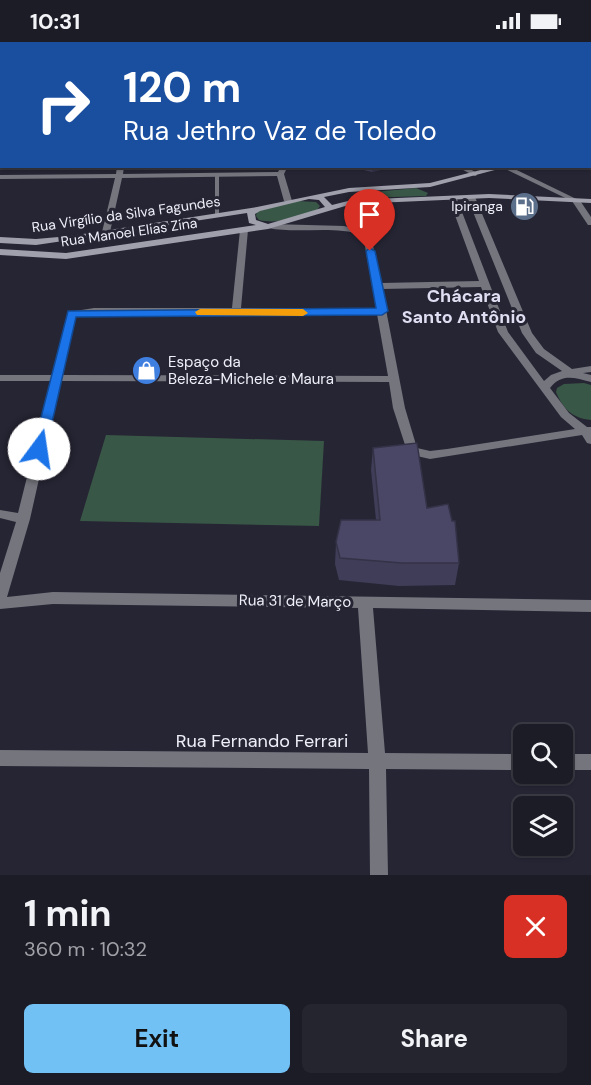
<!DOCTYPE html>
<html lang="en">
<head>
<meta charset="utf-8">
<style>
	body { margin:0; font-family:"DM Sans",sans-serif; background:#25252f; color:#f1f3f6; height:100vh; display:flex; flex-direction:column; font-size:22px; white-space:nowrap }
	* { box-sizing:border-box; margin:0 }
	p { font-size:20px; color:#a0a1a7 }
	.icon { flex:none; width:33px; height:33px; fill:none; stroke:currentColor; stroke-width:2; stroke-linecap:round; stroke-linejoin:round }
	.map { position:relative; height:833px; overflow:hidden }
	.sheet { display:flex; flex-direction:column; background:#1c1c27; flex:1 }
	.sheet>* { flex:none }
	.banner { position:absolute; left:0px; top:0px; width:591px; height:126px; box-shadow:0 2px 4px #0004,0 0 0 2px #3a3a44; background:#1a4fa0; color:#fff; overflow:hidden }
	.fabs { position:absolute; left:513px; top:682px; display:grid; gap:12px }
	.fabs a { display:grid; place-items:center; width:60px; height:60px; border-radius:9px; background:#1c1c27; box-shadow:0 2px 4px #0004,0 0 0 2px #3a3a44; font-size:30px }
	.pin { position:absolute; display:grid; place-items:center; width:51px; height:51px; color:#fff; margin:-62px -26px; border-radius:50% 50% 50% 0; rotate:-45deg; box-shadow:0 0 6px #0007 }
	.pin .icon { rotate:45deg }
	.me { position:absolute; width:66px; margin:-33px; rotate:14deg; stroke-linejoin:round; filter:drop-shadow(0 0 4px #0008) }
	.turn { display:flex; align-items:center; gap:21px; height:126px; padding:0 24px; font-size:27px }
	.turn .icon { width:78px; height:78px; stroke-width:2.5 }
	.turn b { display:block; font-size:42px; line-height:51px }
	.round { display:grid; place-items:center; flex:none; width:63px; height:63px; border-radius:9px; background:#25252f }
	.overview { display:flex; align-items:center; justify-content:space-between; height:102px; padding:0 24px }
	h1 { font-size:36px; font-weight:700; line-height:45px }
	.cta { display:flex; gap:12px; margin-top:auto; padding:12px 24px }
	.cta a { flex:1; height:69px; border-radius:9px; background:#72c1f5; color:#111; font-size:24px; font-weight:700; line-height:69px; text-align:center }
	.cta a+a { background:#25252f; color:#f1f3f6 }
	.status { display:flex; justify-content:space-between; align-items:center; height:42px; padding:0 30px; background:#1c1c27; direction:ltr }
	.status svg { height:16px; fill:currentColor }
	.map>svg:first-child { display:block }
	.green { fill:#395746 }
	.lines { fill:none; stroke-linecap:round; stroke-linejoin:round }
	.lane-far1 { stroke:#74757d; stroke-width:3 }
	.lane { stroke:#74757d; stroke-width:4 }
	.street { fill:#74757d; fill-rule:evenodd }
	.secondary { fill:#a0a0ad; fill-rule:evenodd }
	.wall { fill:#403d58 }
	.shaded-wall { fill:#343247 }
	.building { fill:#4a4766; stroke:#343247; stroke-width:1.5 }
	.route { fill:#1a73e8; stroke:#114b97; stroke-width:1.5 }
	.slow { fill:#f59e0b }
	.labels { text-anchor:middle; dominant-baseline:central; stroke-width:6; stroke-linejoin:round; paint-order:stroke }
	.far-poi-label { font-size:14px; fill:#efeff9; stroke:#262534; text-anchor:end }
	.far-street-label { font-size:14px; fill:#efeff9; stroke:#262534 }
	.poi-label { font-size:15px; fill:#efeff9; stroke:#262534; text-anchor:start }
	.street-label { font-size:15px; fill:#efeff9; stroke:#262534 }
	.far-district-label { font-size:18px; font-weight:bold; fill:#dfdef2; stroke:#262534 }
	.near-street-label { font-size:18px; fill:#efeff9; stroke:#262534 }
</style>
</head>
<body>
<div class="status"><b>10:31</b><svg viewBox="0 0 49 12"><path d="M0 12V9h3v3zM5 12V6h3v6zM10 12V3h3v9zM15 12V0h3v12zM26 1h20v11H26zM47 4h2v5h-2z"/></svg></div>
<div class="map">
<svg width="591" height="833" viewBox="0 0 591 833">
	<rect width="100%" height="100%" fill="#262534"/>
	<g class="green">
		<polygon points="416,146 428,151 426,154 360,156 353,152"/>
		<path d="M298 159 316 160 320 164 317 168C298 174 279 183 259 178L256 174 257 169Z"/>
		<path d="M584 341 591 343V378C572 376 563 367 556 350L557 346 564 342Z"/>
		<polygon points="106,393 324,399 319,484 80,479"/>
	</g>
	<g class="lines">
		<g class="lane-far1">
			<polyline points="275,0 277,2"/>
			<polyline points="347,0 351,2"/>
		</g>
		<g class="lane">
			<polyline points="460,124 475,132"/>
			<polyline points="506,125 576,159"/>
			<polyline points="217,133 217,172"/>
		</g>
		<g class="street">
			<polygon points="71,0 83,0 71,2"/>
			<polygon points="176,0 182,0 183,2 178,2"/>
			<polygon points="191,0 198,0 188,2"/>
			<rect x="590" y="25" width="1" height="4"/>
			<polygon points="590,48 591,48 591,53 590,52"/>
			<rect x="0" y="109" width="2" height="4"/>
			<polygon points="117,124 124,124 123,132 278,130 281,124 288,124 284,132 292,159 288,161 284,159 277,134 122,136 110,190 106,192 102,190 115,136 0,137 0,133 116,132"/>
			<path d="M468 153 475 155 532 291 544 307 572 327 591 324V330L583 331 591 333V340C574 336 562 331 550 346L569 371 587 385H591V402L587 401 582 393 430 417 408 412 393 366 389 340 61 339 30 477 7 555 53 550 591 558V570L373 566 385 711 524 712V728L386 727 388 833H370L369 727 0 724V708L368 711 358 566 53 562 0 567V531L16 480 0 476V468L18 471 51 339H0V333H52L69 270 94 266H232L240 188 244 186 248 188 241 266H376L363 193C332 183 300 192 268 186L267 184 271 182 344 184 370 190 381 241 479 239 449 157 453 155 457 157 508 290 544 339 551 333 562 329 536 311 522 291 467 155ZM481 245 498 290 561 375 575 387 447 407 430 409 417 406 405 366 382 247ZM94 272H377L388 334 63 333 76 274Z"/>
			<polygon points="573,157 579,157 591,175 591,183 588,183 572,159"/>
			<rect x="562" y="712" width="29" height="16"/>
		</g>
		<g class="secondary">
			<rect x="590" y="103" width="1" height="4"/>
			<path d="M496 124H510L430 145 349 150 324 155 332 163 352 158 489 152 591 157V161L489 156 352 162 268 187 66 217 0 213V207L66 211 256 183 249 181 247 171 70 198 36 203 0 201V195L36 197 70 194 257 165 349 146 430 141ZM309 157 319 158 325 165 268 182 256 178 255 172 260 169Z"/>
		</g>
	</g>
	<g class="wall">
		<polygon points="347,124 396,124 372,130"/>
		<polygon points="373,406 427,466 459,521 455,543 399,544 339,538 335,522 336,500 376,478 371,428"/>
	</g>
	<polygon class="shaded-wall" points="373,124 396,124 372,130"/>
	<polygon class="building" points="417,401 427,466 448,462 452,479 455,479 459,521 402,521 340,516 336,500 341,478 380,478 373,406"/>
	<polygon class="route" points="370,206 375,209 388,269 382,273 76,275 46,407 39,412 33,407 68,269 376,266 366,209"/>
	<polygon class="slow" points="200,267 303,267 308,271 303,274 197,273 195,270"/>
	<defs>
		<symbol id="fuel-disc" viewBox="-11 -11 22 22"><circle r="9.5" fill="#5c6f8a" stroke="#262534"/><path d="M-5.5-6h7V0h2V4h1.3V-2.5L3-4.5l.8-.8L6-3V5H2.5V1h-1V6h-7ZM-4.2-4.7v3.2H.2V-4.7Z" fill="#fff"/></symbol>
		<symbol id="shop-disc" viewBox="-11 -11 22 22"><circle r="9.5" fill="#3f7fe0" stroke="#262534"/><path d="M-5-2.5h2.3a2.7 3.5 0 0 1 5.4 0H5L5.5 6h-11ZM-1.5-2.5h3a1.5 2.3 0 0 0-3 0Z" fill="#fff"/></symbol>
	</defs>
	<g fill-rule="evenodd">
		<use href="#fuel-disc" x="508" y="148" width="33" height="33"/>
		<use href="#shop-disc" x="130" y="312" width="33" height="33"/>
	</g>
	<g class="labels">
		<g class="far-poi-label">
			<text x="503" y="164">Ipiranga</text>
		</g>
		<g class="far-street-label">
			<text transform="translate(126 172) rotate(-8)">Rua Virgílio da Silva Fagundes</text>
			<text transform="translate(129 190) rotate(-8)">Rua Manoel Elias Zina</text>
		</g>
		<g class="poi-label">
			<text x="168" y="320">Espaço da<tspan x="168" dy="17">Beleza-Michele e Maura</tspan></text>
		</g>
		<g class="street-label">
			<text transform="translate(295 559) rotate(1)">Rua 31 de Março</text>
		</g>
		<g class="far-district-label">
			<text x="464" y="254">Chácara<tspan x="464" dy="21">Santo Antônio</tspan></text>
		</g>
		<g class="near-street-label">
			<text x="262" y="699">Rua Fernando Ferrari</text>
		</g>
	</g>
</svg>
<div class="fabs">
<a><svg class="icon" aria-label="search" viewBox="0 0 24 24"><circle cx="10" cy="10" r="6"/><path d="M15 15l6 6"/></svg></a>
<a><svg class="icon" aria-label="layers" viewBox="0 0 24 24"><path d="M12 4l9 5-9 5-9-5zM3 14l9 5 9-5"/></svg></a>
</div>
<div class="pin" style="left:370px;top:209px;background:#d93025"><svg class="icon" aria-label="arrive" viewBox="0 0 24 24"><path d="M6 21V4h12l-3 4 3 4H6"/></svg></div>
<svg class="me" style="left:39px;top:407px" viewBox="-20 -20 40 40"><circle r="19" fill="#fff"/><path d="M0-13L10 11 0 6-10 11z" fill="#1a73e8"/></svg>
<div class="banner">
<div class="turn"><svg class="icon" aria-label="right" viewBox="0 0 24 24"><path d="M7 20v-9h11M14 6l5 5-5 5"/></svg><div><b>120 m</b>Rua Jethro Vaz de Toledo</div></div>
</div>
</div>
<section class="sheet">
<div class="overview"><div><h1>1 min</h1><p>360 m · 10:32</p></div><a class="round" style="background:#d93025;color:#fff"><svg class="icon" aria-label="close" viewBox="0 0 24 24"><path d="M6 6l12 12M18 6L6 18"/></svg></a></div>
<div class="cta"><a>Exit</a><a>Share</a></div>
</section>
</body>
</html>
